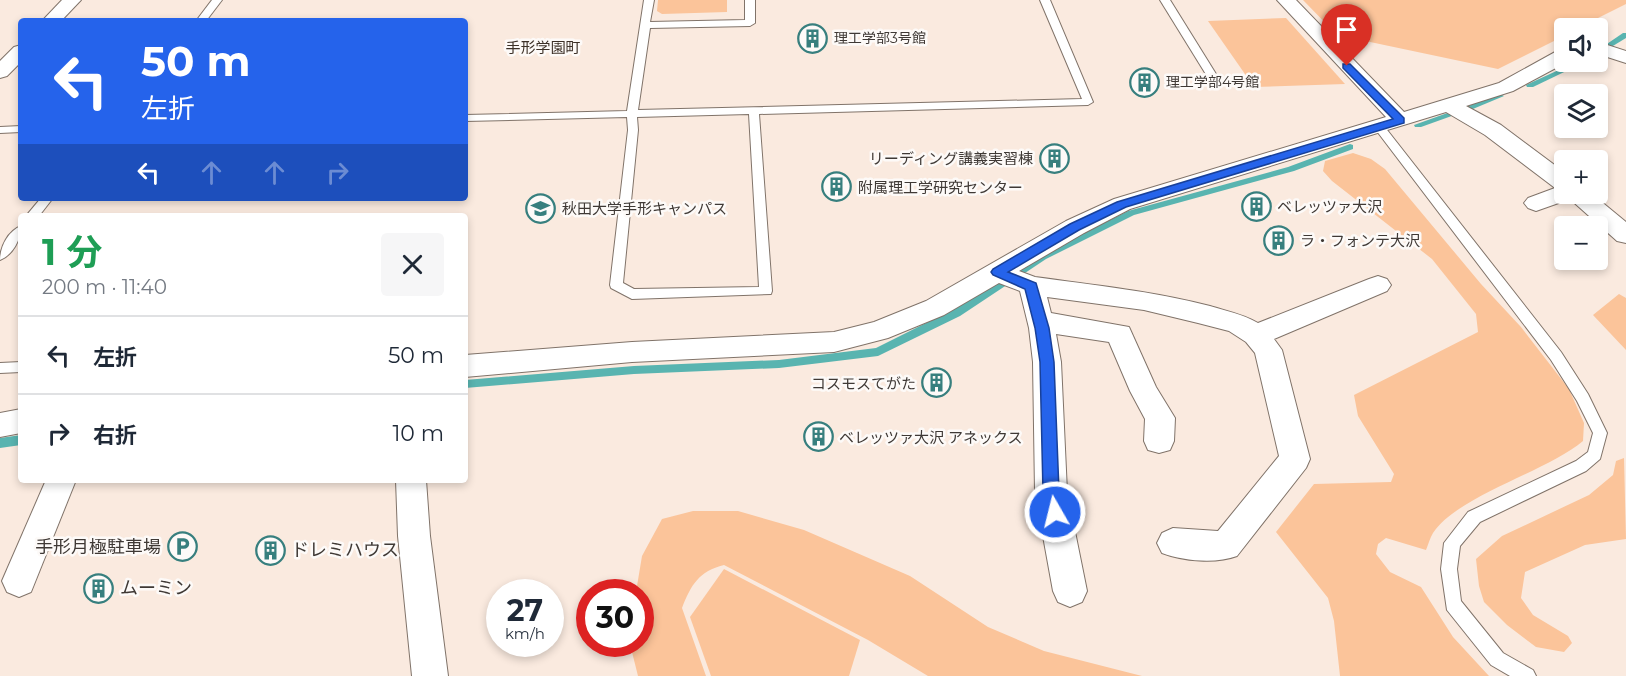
<!DOCTYPE html>
<html lang="ja">
<head>
<meta charset="utf-8">
<style>
	body { margin:0; font-family:Montserrat,"Noto Sans JP",sans-serif; background:#f6f6f7; color:#1f2937; height:100vh; display:flex; flex-direction:column; font-size:22px; white-space:nowrap }
	* { box-sizing:border-box; margin:0 }
	p { font-size:20px; color:#747a83 }
	.icon { flex:none; width:33px; height:33px; fill:none; stroke:currentColor; stroke-width:2; stroke-linecap:round; stroke-linejoin:round }
	.map { position:relative; flex:1; overflow:hidden }
	.sheet { position:absolute; left:18px; top:213px; width:450px; height:270px; display:flex; flex-direction:column; background:#fff; border-radius:6px; box-shadow:0 3px 9px #0003 }
	.sheet>* { flex:none }
	.banner { position:absolute; left:18px; top:18px; width:450px; height:183px; border-radius:6px; box-shadow:0 3px 9px #0003; background:#2563eb; color:#fff; overflow:hidden }
	.buttons { position:absolute; left:1554px; top:18px; display:grid; gap:12px }
	.buttons a { display:grid; place-items:center; width:54px; height:54px; border-radius:6px; background:#fff; box-shadow:0 3px 9px #0003; font-size:30px }
	.speed { position:absolute; left:486px; top:579px; display:flex; gap:12px; font-size:30px; font-weight:700; text-align:center }
	.speed>* { display:grid; place-content:center; width:78px; height:78px; border-radius:50%; background:#fff; box-shadow:0 3px 9px #0003; line-height:1 }
	.speed small { font-size:15px; font-weight:400 }
	.speed .limit { border:9px solid #d22; background:#fff; color:#111 }
	.pin { position:absolute; display:grid; place-items:center; width:51px; height:51px; color:#fff; margin:-62px -26px; border-radius:50% 50% 50% 0; rotate:-45deg; box-shadow:0 0 6px #0007 }
	.pin .icon { rotate:45deg }
	.me { position:absolute; width:66px; margin:-33px; rotate:352deg; stroke-linejoin:round; filter:drop-shadow(0 0 4px #0008) }
	.turn { display:flex; align-items:center; gap:21px; height:126px; padding:0 24px; font-size:27px }
	.turn .icon { width:78px; height:78px; stroke-width:2.5 }
	.turn b { display:block; font-size:42px; line-height:51px }
	.lanes { display:flex; align-items:center; height:57px; padding:0 24px; background:#0003; justify-content:center; gap:30px; direction:ltr }
	.lanes .off { opacity:.35 }
	.round { display:grid; place-items:center; flex:none; width:63px; height:63px; border-radius:6px; background:#f6f6f7 }
	.overview { display:flex; align-items:center; justify-content:space-between; height:102px; padding:0 24px }
	h1 { font-size:36px; font-weight:700; line-height:45px; color:#1e9e55 }
	ul { padding:0; list-style:none }
	li { display:flex; align-items:center; gap:18px; height:78px; padding:0 24px; border-top:2px solid #e0e1e3 }
	li div { flex:1 }
	li b { display:block; font-size:22px }
	li em { font-style:normal }
	.map>svg:first-child { display:block }
	.green { fill:#fbc49a }
	.lines { fill:none; stroke-linecap:round; stroke-linejoin:round }
	.stream { fill:#59b4b0; fill-rule:evenodd }
	.lane-casing { stroke:#807369; stroke-width:2 }
	.street-casing { stroke:#807369; stroke-width:2 }
	.lane { fill:#fff; fill-rule:evenodd }
	.street { fill:#fff; fill-rule:evenodd }
	.route { fill:#2563eb; stroke:#184099; stroke-width:1.5 }
	.labels { text-anchor:middle; dominant-baseline:central; stroke-width:5; stroke-linejoin:round; paint-order:stroke }
	.far-poi-label { font-size:14px; fill:#3f3935; stroke:#fdfaf8; text-anchor:start }
	.far-quarter-label { font-size:15px; fill:#3c3027; stroke:#fdfaf8 }
	.poi-label { font-size:15px; fill:#3f3935; stroke:#fdfaf8; text-anchor:start }
	.near-poi-label { font-size:18px; fill:#3f3935; stroke:#fdfaf8; text-anchor:start }
</style>
</head>
<body>
<div class="map">
<svg width="1626" height="676" viewBox="0 0 1626 676">
	<rect width="100%" height="100%" fill="#faeadf"/>
	<g class="green">
		<polygon points="658,0 727,0 727,12 662,14 657,11"/>
		<polygon points="1303,0 1626,0 1626,4 1578,28 1564,28 1564,36 1498,69 1337,35"/>
		<polygon points="1286,18 1345,84 1254,87 1208,21"/>
		<path d="M1353 153 1371 159 1385 169 1481 284 1521 327 1569 389 1584 423 1583 441C1546 472 1457 496 1433 533 1430 538 1428 545 1426 550L1386 538 1378 544 1376 554 1390 572 1421 587 1453 637 1489 676H1340L1334 621 1328 598 1276 532 1314 484 1391 482 1394 474 1358 416 1354 395 1478 332 1476 314 1432 259 1332 181 1323 171 1325 161Z"/>
		<polygon points="1619,294 1626,298 1626,350 1593,315"/>
		<polygon points="1624,458 1626,539 1585,545 1525,572 1521,598 1533,615 1568,636 1572,643 1564,652 1536,647 1507,625 1484,602 1479,586 1476,559 1502,536 1589,495 1613,475 1616,461"/>
		<path d="M693 511H738L804 530 910 576 988 627 1044 651 1142 676H928L868 640 724 565C699 571 691 585 682 608L706 676H638L630 644H640V592H636L642 556 662 519Z"/>
		<polygon points="724,569 860,640 849,676 711,676 690,617"/>
	</g>
	<g class="lines">
		<g class="stream">
			<polygon points="1623,33 1626,33 1626,38 1598,55 1598,50"/>
			<polygon points="1576,62 1585,62 1533,87 1527,87 1526,85"/>
			<polygon points="1497,94 1500,94 1504,96 1468,111 1462,111 1461,109"/>
			<polygon points="1453,111 1459,111 1460,113 1421,127 1415,127 1414,125"/>
			<polygon points="1350,144 1353,145 1353,149 1294,171 1134,215 1046,259 960,316 878,356 779,368 634,374 465,388 465,380 634,366 779,360 876,348 952,310 1040,255 1128,211 1288,167"/>
			<polygon points="21,435 21,445 0,448 0,438"/>
		</g>
		<defs>
			<g id="lane">
				<polygon points="212,0 222,0 206,21 196,21"/>
				<path d="M644 0H654L650 22 745 20V0H755V23L750 26 650 28 638 110 1082 99 1040 0H1050L1093 102 1088 105 759 114 772 291 771 294 632 299 611 288 610 285 628 130 627 117 465 121V115L627 111ZM749 114 759 287 634 289 623 283 638 130 637 117Z"/>
				<polygon points="1160,0 1170,0 1216,74 1215,76 1207,76"/>
				<polygon points="1380,125 1384,126 1561,352 1588,394 1607,433 1600,459 1586,471 1480,522 1460,546 1457,569 1461,601 1503,653 1533,670 1536,676 1510,676 1491,665 1447,610 1441,569 1444,543 1468,512 1576,461 1588,452 1593,433 1577,401 1551,360 1376,130 1375,128"/>
				<polygon points="21,126 21,132 0,133 0,127"/>
				<polygon points="41,198 53,198 39,216 26,216"/>
				<path d="M21 226C21 239 13 255 0 260 0 247 8 231 21 226Z"/>
				<polygon points="21,362 21,372 0,373 0,363"/>
			</g>
			<g id="street">
				<polygon points="62,0 81,0 61,21 42,21"/>
				<path d="M1277 0H1296L1404 112 1499 83 1557 51 1564 49V62H1567L1513 91 1466 106 1501 125 1564 172V194H1592L1626 222V243L1617 241 1570 199 1536 211 1528 208 1524 203 1528 198 1555 188 1485 135 1446 112 1130 209 1084 233 1019 271 1035 277C1093 285 1152 291 1210 306 1226 311 1243 314 1258 323L1369 279 1378 276 1387 279 1391 285 1387 291 1274 339 1282 350 1310 459 1306 468 1237 556C1216 564 1183 561 1162 553L1157 543 1162 533 1173 528 1218 531 1279 456 1255 353 1246 342 1229 331 1198 323 1144 310 1047 297 1051 313 1129 327 1156 387 1175 418 1174 441 1170 450 1159 453 1148 450 1144 441 1145 419 1130 391 1109 342 1056 334 1061 362 1067 492 1087 591 1082 602 1070 607 1058 602 1053 591 1035 492 1033 362 1029 328 1020 291 999 283 944 315 888 338 834 352 632 362 465 377V355L632 342 834 332 874 322 926 301 1066 221 1114 199 1386 117Z"/>
				<polygon points="1598,42 1626,51 1626,63 1598,54"/>
				<polygon points="21,45 21,62 7,76 0,78 0,61 14,47"/>
				<polygon points="21,409 21,433 0,437 0,413"/>
				<polygon points="46,480 76,480 31,592 19,597 7,592 2,581"/>
				<polygon points="396,480 426,480 430,536 448,676 412,676 398,536"/>
			</g>
		</defs>
		<use href="#lane" class="lane-casing"/>
		<use href="#street" class="street-casing"/>
		<use href="#lane" class="lane"/>
		<use href="#street" class="street"/>
	</g>
	<polygon class="route" points="1343,64 1350,64 1404,118 1404,123 1126,207 1079,230 1008,272 1036,283 1049,328 1054,362 1059,492 1063,512 1060,517 1055,519 1049,517 1043,492 1040,362 1035,328 1025,289 993,275 991,272 993,269 1070,224 1117,202 1393,119 1343,68"/>
	<defs>
		<symbol id="building-ring" viewBox="-11 -11 22 22"><circle r="9.5" fill="#fdfaf8" stroke="#377f7e" stroke-width="1.5"/><path d="M-4-6H4V6H1V3H-1V6H-4ZM-2.5-4.3h1.7v1.8h-1.7ZM.8-4.3h1.7v1.8H.8ZM-2.5-1h1.7V.8h-1.7ZM.8-1h1.7V.8H.8Z" fill="#377f7e"/></symbol>
		<symbol id="university-ring" viewBox="-11 -11 22 22"><circle r="9.5" fill="#fdfaf8" stroke="#377f7e" stroke-width="1.5"/><path d="M0-5L7-2L0 1L-7-2ZM-4 1L0 2.5L4 1V4Q0 6-4 4Z" fill="#377f7e"/></symbol>
		<symbol id="parking-ring" viewBox="-11 -11 22 22"><circle r="9.5" fill="#fdfaf8" stroke="#377f7e" stroke-width="1.5"/><path d="M-3.5-5.5H1a3.5 3.5 0 0 1 0 7H-1V5.5H-3.5ZM-1-3.4V-.6H.8a1.4 1.4 0 0 0 0-2.8Z" fill="#377f7e"/></symbol>
	</defs>
	<g fill-rule="evenodd">
		<use href="#building-ring" x="796" y="22" width="33" height="33"/>
		<use href="#building-ring" x="1128" y="66" width="33" height="33"/>
		<use href="#building-ring" x="1038" y="142" width="33" height="33"/>
		<use href="#building-ring" x="820" y="170" width="33" height="33"/>
		<use href="#building-ring" x="1240" y="190" width="33" height="33"/>
		<use href="#university-ring" x="524" y="192" width="33" height="33"/>
		<use href="#building-ring" x="1262" y="224" width="33" height="33"/>
		<use href="#building-ring" x="920" y="366" width="33" height="33"/>
		<use href="#building-ring" x="802" y="420" width="33" height="33"/>
		<use href="#parking-ring" x="166" y="530" width="33" height="33"/>
		<use href="#building-ring" x="254" y="534" width="33" height="33"/>
		<use href="#building-ring" x="82" y="572" width="33" height="33"/>
	</g>
	<g class="labels">
		<g class="far-poi-label">
			<text x="834" y="38">理工学部3号館</text>
			<text x="1166" y="82">理工学部4号館</text>
		</g>
		<g class="far-quarter-label">
			<text x="543" y="47">手形学園町</text>
		</g>
		<g class="poi-label">
			<text x="1033" y="158" text-anchor="end">リーディング講義実習棟</text>
			<text x="858" y="187">附属理工学研究センター</text>
			<text x="1277" y="206">ベレッツァ大沢</text>
			<text x="562" y="208">秋田大学手形キャンパス</text>
			<text x="1300" y="240">ラ・フォンテ大沢</text>
			<text x="916" y="383" text-anchor="end">コスモスてがた</text>
			<text x="839" y="437">ベレッツァ大沢 アネックス</text>
		</g>
		<g class="near-poi-label">
			<text x="161" y="547" text-anchor="end">手形月極駐車場</text>
			<text x="291" y="550">ドレミハウス</text>
			<text x="120" y="588">ムーミン</text>
		</g>
	</g>
</svg>
<div class="buttons">
<a><svg class="icon" aria-label="sound" viewBox="0 0 24 24"><path d="M4 9h4l5-4v14l-5-4H4zM17 9q2 3 0 6"/></svg></a>
<a><svg class="icon" aria-label="layers" viewBox="0 0 24 24"><path d="M12 4l9 5-9 5-9-5zM3 14l9 5 9-5"/></svg></a>
<a>+</a>
<a>−</a>
</div>
<div class="speed"><div>27<small>km/h</small></div><div class="limit">30</div></div>
<div class="pin" style="left:1347px;top:66px;background:#d93025"><svg class="icon" aria-label="arrive" viewBox="0 0 24 24"><path d="M6 21V4h12l-3 4 3 4H6"/></svg></div>
<svg class="me" style="left:1055px;top:512px" viewBox="-20 -20 40 40"><circle r="17" fill="#2563eb" stroke="#fff" stroke-width="3"/><path d="M0-11L8 9 0 5-8 9z" fill="#fff"/></svg>
<div class="banner">
<div class="turn"><svg class="icon" aria-label="left" viewBox="0 0 24 24"><path d="M17 20v-9H6M10 6l-5 5 5 5"/></svg><div><b>50 m</b>左折</div></div>
<div class="lanes"><svg class="icon" aria-label="left" viewBox="0 0 24 24"><path d="M17 20v-9H6M10 6l-5 5 5 5"/></svg><svg class="icon off" aria-label="ahead" viewBox="0 0 24 24"><path d="M12 20V5M6 11l6-6 6 6"/></svg><svg class="icon off" aria-label="ahead" viewBox="0 0 24 24"><path d="M12 20V5M6 11l6-6 6 6"/></svg><svg class="icon off" aria-label="right" viewBox="0 0 24 24"><path d="M7 20v-9h11M14 6l5 5-5 5"/></svg></div>
</div>
<section class="sheet">
<div class="overview"><div><h1>1 分</h1><p>200 m · 11:40</p></div><a class="round"><svg class="icon" aria-label="close" viewBox="0 0 24 24"><path d="M6 6l12 12M18 6L6 18"/></svg></a></div>
<ul>
<li><svg class="icon" aria-label="left" viewBox="0 0 24 24"><path d="M17 20v-9H6M10 6l-5 5 5 5"/></svg><div><b>左折</b></div><em>50 m</em></li>
<li><svg class="icon" aria-label="right" viewBox="0 0 24 24"><path d="M7 20v-9h11M14 6l5 5-5 5"/></svg><div><b>右折</b></div><em>10 m</em></li>
</ul>
</section>
</div>
</body>
</html>
